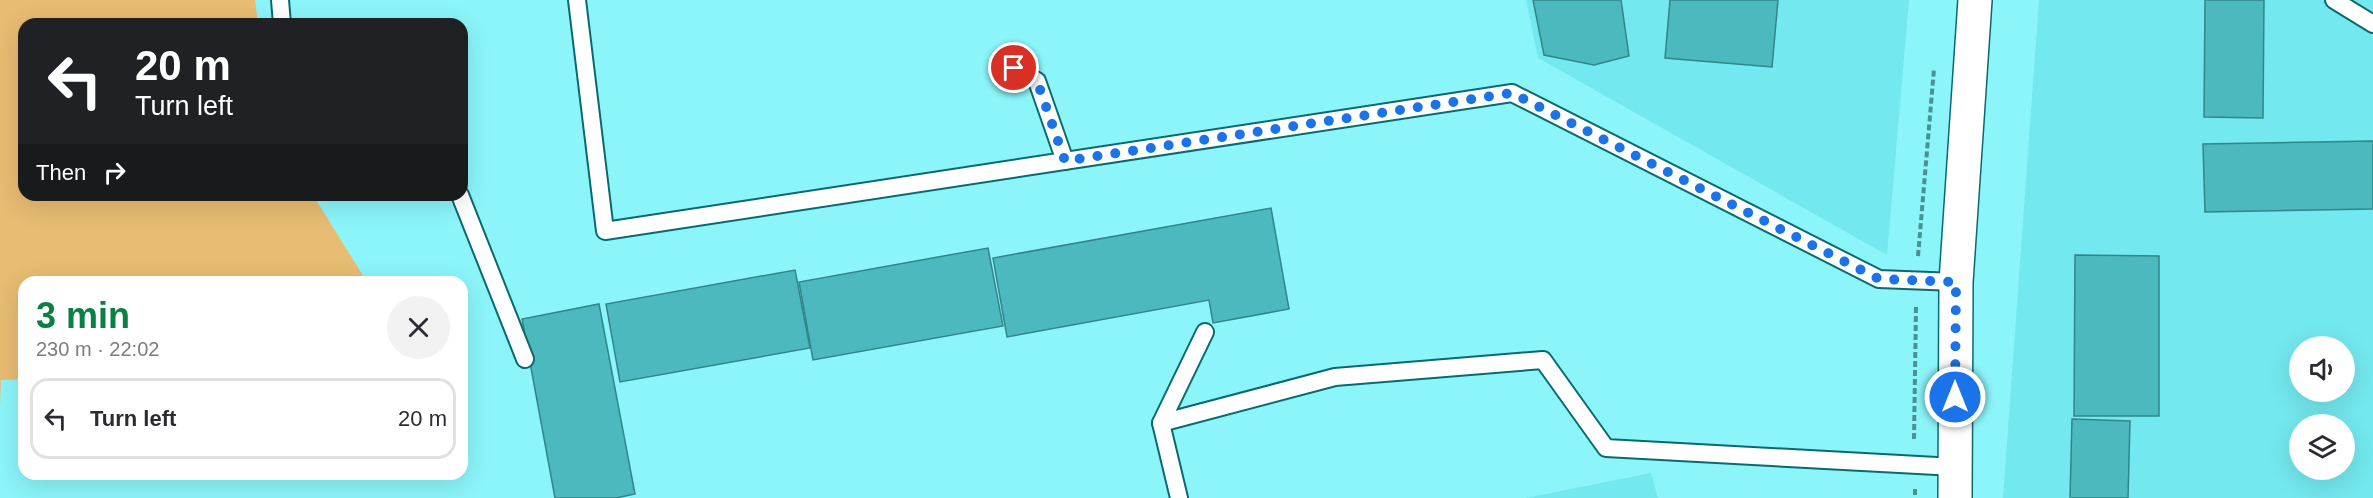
<!DOCTYPE html>
<html lang="en">
<head>
<meta charset="utf-8">
<style>
	body { margin:0; font-family:Helvetica,sans-serif; background:#f2f2f3; color:#2b2b33; height:100vh; display:flex; flex-direction:column; font-size:22px; white-space:nowrap }
	* { box-sizing:border-box; margin:0 }
	p { font-size:20px; color:#7c7c81 }
	.icon { flex:none; width:33px; height:33px; fill:none; stroke:currentColor; stroke-width:2; stroke-linecap:round; stroke-linejoin:round }
	.map { position:relative; flex:1; overflow:hidden }
	.sheet { position:absolute; left:18px; top:276px; width:450px; height:204px; display:flex; flex-direction:column; background:#fff; border-radius:18px; box-shadow:0 6px 24px #0002 }
	.sheet>* { flex:none }
	.banner { position:absolute; left:18px; top:18px; width:450px; height:183px; border-radius:18px; box-shadow:0 6px 24px #0002; background:#202124; color:#fff; overflow:hidden }
	.controls { position:absolute; left:2289px; top:336px; display:grid; gap:12px }
	.controls a { display:grid; place-items:center; width:66px; height:66px; border-radius:50%; background:#fff; box-shadow:0 6px 24px #0002; font-size:30px }
	.pin { position:absolute; display:grid; place-items:center; width:51px; height:51px; color:#fff; margin:-26px; border:3px solid #fff; border-radius:50%; box-shadow:0 2px 6px #0007 }
	.me { position:absolute; width:66px; margin:-33px; rotate:0deg; stroke-linejoin:round; filter:drop-shadow(0 0 4px #0008) }
	.turn { display:flex; align-items:center; gap:21px; height:126px; padding:0 18px; font-size:27px }
	.turn .icon { width:78px; height:78px; stroke-width:2.5 }
	.turn b { display:block; font-size:42px; line-height:51px }
	.then { display:flex; align-items:center; height:57px; padding:0 18px; background:#0003; gap:12px; font-size:22px }
	.round { display:grid; place-items:center; flex:none; width:63px; height:63px; border-radius:32px; background:#f2f2f3 }
	.head { display:flex; align-items:center; justify-content:space-between; height:102px; padding:0 18px }
	h1 { font-size:36px; font-weight:800; line-height:45px; color:#0b8043 }
	ul { padding:0; list-style:none }
	li { display:flex; align-items:center; gap:18px; height:81px; margin:0 12px 9px; padding:0 6px; border:3px solid #e1e1e2; border-radius:18px }
	li div { flex:1 }
	li b { display:block; font-size:22px }
	li em { font-style:normal }
	.map>svg:first-child { display:block }
	.built { fill:#73e8ee; fill-rule:evenodd }
	.green { fill:#e7bc73 }
	.building { fill:#4cb9be; stroke:#328589; stroke-width:1.5 }
	.lines { fill:none; stroke-linecap:round; stroke-linejoin:round }
	.service-casing { stroke:#0a6a6f; stroke-width:20 }
	.secondary-casing { stroke:#0a6a6f; stroke-width:36 }
	.path { stroke:#489195; stroke-width:4; stroke-dasharray:6 3; stroke-linecap:butt }
	.service { stroke:#fff; stroke-width:16 }
	.secondary { stroke:#fff; stroke-width:33 }
	.route { stroke:#1a73e8; stroke-width:10; stroke-dasharray:0 18 }
</style>
</head>
<body>
<div class="map">
<svg width="2373" height="498" viewBox="0 0 2373 498">
	<rect width="100%" height="100%" fill="#8bf5fa"/>
	<g class="built">
		<polygon points="1526,0 1909,0 1887,255 1538,58"/>
		<path d="M2039 0H2373V498H2003ZM2300 346H2344V392H2300ZM2300 424H2344V470H2300Z"/>
		<polygon points="1651,473 1658,498 1526,498"/>
	</g>
	<polygon class="green" points="0,0 255,0 258,24 24,24 24,195 313,195 367,282 24,282 24,379 1,380 0,407"/>
	<g class="building">
		<polygon points="1533,0 1621,0 1629,56 1594,65 1544,55"/>
		<polygon points="1670,0 1778,0 1772,67 1665,58"/>
		<polygon points="2205,0 2264,0 2263,118 2204,117"/>
		<polygon points="2373,141 2373,209 2205,212 2203,144"/>
		<polygon points="1271,208 1289,309 1213,323 1209,300 1007,337 993,258"/>
		<polygon points="988,248 1003,326 813,360 799,282"/>
		<polygon points="2075,255 2159,256 2159,416 2074,416"/>
		<polygon points="795,270 810,348 620,382 606,304"/>
		<polygon points="599,304 635,494 616,498 555,498 522,319"/>
		<polygon points="2072,419 2130,421 2128,498 2070,498"/>
	</g>
	<g class="lines">
		<defs>
			<g id="service">
				<polyline points="280,0 282,24"/>
				<polyline points="577,0 605,231 1512,93 1879,279 1956,282"/>
				<polyline points="2334,0 2373,24"/>
				<polyline points="1014,68 1037,81 1065,161"/>
				<polyline points="460,195 525,359"/>
				<polyline points="1205,332 1161,423 1335,377 1543,360 1606,448 1955,467"/>
				<polyline points="1161,423 1179,498"/>
			</g>
			<polyline id="secondary" points="1955,498 1956,282 1975,0"/>
		</defs>
		<use href="#service" class="service-casing"/>
		<use href="#secondary" class="secondary-casing"/>
		<g class="path">
			<polyline points="1918,256 1934,69"/>
			<polyline points="1914,439 1916,306"/>
			<polyline points="1915,489 1915,498"/>
		</g>
		<use href="#service" class="service"/>
		<use href="#secondary" class="secondary"/>
	</g>
	<g class="lines">
		<polyline class="route" points="1014,68 1037,81 1065,161 1512,93 1879,279 1956,282 1955,397"/>
	</g>
</svg>
<div class="controls">
<a><svg class="icon" aria-label="sound" viewBox="0 0 24 24"><path d="M4 9h4l5-4v14l-5-4H4zM17 9q2 3 0 6"/></svg></a>
<a><svg class="icon" aria-label="layers" viewBox="0 0 24 24"><path d="M12 4l9 5-9 5-9-5zM3 14l9 5 9-5"/></svg></a>
</div>
<div class="pin" style="left:1014px;top:68px;background:#d93025"><svg class="icon" aria-label="arrive" viewBox="0 0 24 24"><path d="M6 21V4h12l-3 4 3 4H6"/></svg></div>
<svg class="me" style="left:1955px;top:397px" viewBox="-20 -20 40 40"><circle r="17" fill="#1a73e8" stroke="#fff" stroke-width="3"/><path d="M0-11L8 9 0 5-8 9z" fill="#fff"/></svg>
<div class="banner">
<div class="turn"><svg class="icon" aria-label="left" viewBox="0 0 24 24"><path d="M17 20v-9H6M10 6l-5 5 5 5"/></svg><div><b>20 m</b>Turn left</div></div>
<div class="then">Then<svg class="icon" aria-label="right" viewBox="0 0 24 24"><path d="M7 20v-9h11M14 6l5 5-5 5"/></svg></div>
</div>
<section class="sheet">
<div class="head"><div><h1>3 min</h1><p>230 m · 22:02</p></div><a class="round"><svg class="icon" aria-label="close" viewBox="0 0 24 24"><path d="M6 6l12 12M18 6L6 18"/></svg></a></div>
<ul>
<li><svg class="icon" aria-label="left" viewBox="0 0 24 24"><path d="M17 20v-9H6M10 6l-5 5 5 5"/></svg><div><b>Turn left</b></div><em>20 m</em></li>
</ul>
</section>
</div>
</body>
</html>
